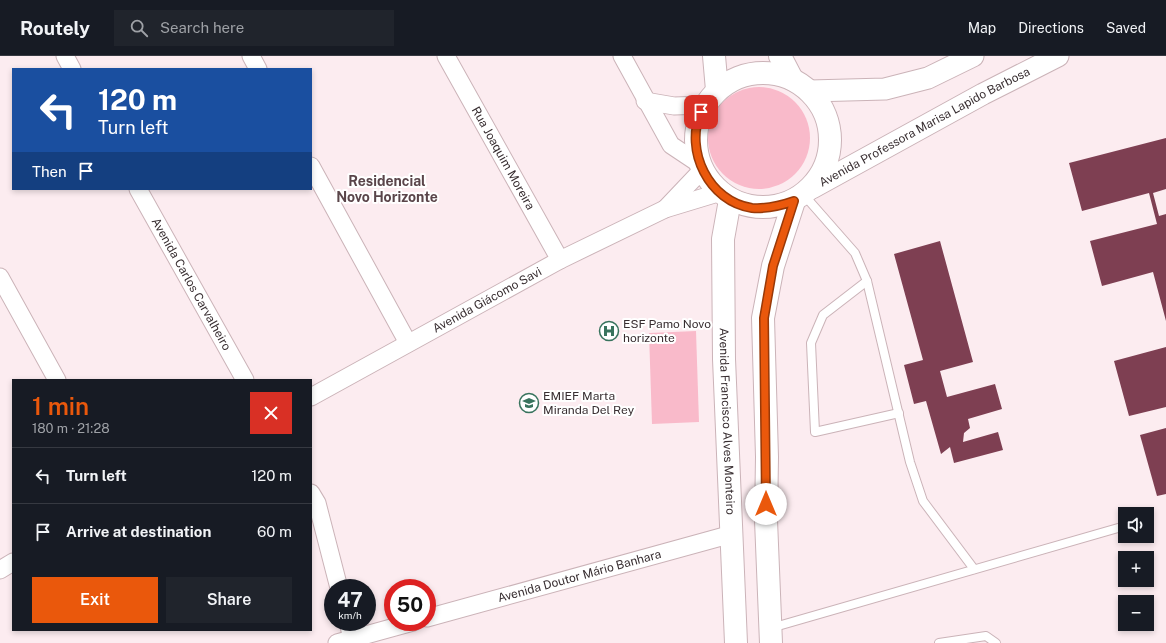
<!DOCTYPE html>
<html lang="en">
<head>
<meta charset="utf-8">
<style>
	body { margin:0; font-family:"Public Sans",sans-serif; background:#20242c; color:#f1f3f6; height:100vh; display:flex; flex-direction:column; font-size:15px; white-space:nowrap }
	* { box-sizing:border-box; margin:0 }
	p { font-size:13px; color:#9ea1a6 }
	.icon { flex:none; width:22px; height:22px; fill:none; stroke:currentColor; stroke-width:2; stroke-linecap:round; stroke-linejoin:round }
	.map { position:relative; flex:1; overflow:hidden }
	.panel { position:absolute; left:12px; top:323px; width:300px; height:252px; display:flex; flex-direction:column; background:#171b24; border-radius:0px; box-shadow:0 2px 6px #0003 }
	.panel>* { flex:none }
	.hud { position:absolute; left:12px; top:12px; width:300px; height:122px; border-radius:0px; box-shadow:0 2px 6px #0003; background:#1a4fa0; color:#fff; overflow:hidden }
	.tools { position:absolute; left:1118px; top:451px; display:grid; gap:8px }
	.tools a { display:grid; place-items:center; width:36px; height:36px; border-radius:0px; background:#171b24; box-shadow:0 2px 6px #0003; font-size:20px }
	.speed { position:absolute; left:324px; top:523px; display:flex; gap:8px; font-size:20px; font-weight:700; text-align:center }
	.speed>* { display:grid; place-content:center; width:52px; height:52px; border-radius:50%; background:#171b24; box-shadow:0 2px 6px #0003; line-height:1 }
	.speed small { font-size:10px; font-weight:400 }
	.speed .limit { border:6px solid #d22; background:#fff; color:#111 }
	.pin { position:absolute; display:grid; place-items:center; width:34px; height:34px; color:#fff; margin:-17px; border-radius:8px; box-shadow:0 2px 6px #0006 }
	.me { position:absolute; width:44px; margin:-22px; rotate:0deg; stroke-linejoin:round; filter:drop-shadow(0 0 3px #0008) }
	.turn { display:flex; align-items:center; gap:14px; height:84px; padding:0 20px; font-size:18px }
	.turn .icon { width:52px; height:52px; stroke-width:2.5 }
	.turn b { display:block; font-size:28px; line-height:34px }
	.then { display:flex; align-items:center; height:38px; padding:0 20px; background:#0003; gap:8px; font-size:15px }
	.round { display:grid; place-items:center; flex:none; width:42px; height:42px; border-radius:0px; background:#20242c }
	.head { display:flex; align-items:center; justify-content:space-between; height:68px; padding:0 20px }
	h1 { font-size:24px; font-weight:600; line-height:30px; color:#ea580c }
	.primary-button { display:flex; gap:8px; margin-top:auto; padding:8px 20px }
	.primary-button a { flex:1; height:46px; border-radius:0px; background:#ea580c; color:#fff; font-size:16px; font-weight:600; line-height:46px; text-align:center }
	.primary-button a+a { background:#20242c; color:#f1f3f6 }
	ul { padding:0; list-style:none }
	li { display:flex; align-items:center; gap:12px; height:56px; padding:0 20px; border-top:1px solid #363941 }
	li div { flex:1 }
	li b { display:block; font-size:15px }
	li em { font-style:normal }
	header { display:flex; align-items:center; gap:24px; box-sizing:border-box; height:56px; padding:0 20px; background:#171b24; border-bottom:1px solid #363941 }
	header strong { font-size:19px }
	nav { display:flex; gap:22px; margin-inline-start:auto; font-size:14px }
	.search { width:280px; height:36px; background:#20242c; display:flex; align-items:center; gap:10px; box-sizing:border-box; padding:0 14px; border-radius:0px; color:#9ea1a6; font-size:15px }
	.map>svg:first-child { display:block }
	.green { fill:#f9baca }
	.building { fill:#7e3f52 }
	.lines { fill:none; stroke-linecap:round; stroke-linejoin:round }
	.service-casing { stroke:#cbb3b8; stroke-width:10 }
	.minor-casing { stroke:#cbb3b8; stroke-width:19 }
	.tertiary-casing { stroke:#cbb3b8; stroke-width:23 }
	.secondary-casing { stroke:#cbb3b8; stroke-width:24 }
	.service { stroke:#fff; stroke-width:8 }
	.minor { stroke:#fff; stroke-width:17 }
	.tertiary { stroke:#fff; stroke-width:21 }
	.secondary { stroke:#fff; stroke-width:22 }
	.route-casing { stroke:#983908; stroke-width:10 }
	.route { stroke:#ea580c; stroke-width:7 }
	.labels { text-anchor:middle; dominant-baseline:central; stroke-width:4; stroke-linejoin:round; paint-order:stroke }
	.street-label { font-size:12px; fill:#382e31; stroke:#fff }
	.poi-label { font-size:12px; fill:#382e31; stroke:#fff; text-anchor:start }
	.quarter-label { font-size:14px; font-weight:bold; fill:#5a454a; stroke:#fff }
</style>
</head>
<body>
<header>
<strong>Routely</strong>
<div class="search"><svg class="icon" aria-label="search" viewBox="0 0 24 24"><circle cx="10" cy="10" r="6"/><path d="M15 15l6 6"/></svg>Search here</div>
<nav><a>Map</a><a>Directions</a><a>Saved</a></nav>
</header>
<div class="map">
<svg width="1166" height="587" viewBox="0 0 1166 587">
	<rect width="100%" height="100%" fill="#fcecf0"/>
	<g class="green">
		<circle cx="759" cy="82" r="51"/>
		<polygon points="696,275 699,366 652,368 649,277"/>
	</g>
	<g class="building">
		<polygon points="1166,82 1166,133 1153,137 1159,160 1166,158 1166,265 1153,216 1102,230 1090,185 1157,168 1149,137 1082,155 1069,107"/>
		<polygon points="940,185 973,306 940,315 947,341 995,328 1002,353 968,363 970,372 964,377 963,386 998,376 1003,394 954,407 950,391 941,398 926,345 914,348 904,309 923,304 894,198"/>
		<polygon points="1166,291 1166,351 1129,360 1114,305"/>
		<polygon points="1166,372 1166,438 1157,440 1140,379"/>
	</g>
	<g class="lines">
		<defs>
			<g id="service">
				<polyline points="804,139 855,197 867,225 910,406 923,445 974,513"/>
				<polyline points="867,225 823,259 811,287 815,376 899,357"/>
				<polyline points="771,572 1125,470"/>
				<polyline points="939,587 986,580 996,587"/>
			</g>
			<g id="minor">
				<polyline points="65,0 72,13"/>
				<polyline points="251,0 258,13"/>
				<path id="s1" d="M446 0 560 204"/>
				<polyline points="622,0 671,89 698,107"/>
				<polyline points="645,45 674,50 705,49"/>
				<polyline points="311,110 408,287"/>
				<path id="s2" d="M138 133 245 324"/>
				<polyline points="665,153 702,114"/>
				<polyline points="0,221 57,324"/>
				<path id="s3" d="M311 341 560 204 665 153 721 136"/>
				<polyline points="311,437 317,447 339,532"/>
				<polyline points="0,514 13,506"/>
				<path id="s4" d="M427 562 732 478"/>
				<polyline points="348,566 353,587"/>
				<polyline points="337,587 413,566"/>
			</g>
			<g id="tertiary">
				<polyline points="810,35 885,33 928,22 973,0"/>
				<path id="s5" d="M812 132 983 38 1058 0"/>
			</g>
			<g id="secondary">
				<polyline points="714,0 717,34"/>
				<polyline points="780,0 792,23"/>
				<circle cx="763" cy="84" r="67"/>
				<path id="s6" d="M730 144 723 183 724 303 736 587"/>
				<polyline points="771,587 766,464 767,401 763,262 773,210 794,145"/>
			</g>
		</defs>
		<use href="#service" class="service-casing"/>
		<use href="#minor" class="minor-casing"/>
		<use href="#tertiary" class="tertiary-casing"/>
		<use href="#secondary" class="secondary-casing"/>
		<use href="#service" class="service"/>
		<use href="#minor" class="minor"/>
		<use href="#tertiary" class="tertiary"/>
		<use href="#secondary" class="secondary"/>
	</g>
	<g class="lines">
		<defs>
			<path id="route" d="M701 56C684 94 709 146 752 152 767 153 780 150 794 145L773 210 764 262 766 448"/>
		</defs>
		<use href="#route" class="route-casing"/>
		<use href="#route" class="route"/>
	</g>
	<defs>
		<symbol id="hospital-ring" viewBox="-11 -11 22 22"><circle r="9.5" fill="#fff" stroke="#38735d" stroke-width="1.5"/><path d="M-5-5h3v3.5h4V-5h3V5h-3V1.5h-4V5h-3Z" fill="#38735d"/></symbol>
		<symbol id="school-ring" viewBox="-11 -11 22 22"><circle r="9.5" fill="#fff" stroke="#38735d" stroke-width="1.5"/><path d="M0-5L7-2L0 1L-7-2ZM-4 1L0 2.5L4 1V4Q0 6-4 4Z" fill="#38735d"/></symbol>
	</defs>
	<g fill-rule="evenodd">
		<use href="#hospital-ring" x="598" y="264" width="22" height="22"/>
		<use href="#school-ring" x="518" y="336" width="22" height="22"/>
	</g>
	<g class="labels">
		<g class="street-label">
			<text stroke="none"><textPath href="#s5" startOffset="128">Avenida Professora Marisa Lapido Barbosa</textPath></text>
			<text stroke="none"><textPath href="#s1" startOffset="117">Rua Joaquim Moreira</textPath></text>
			<text stroke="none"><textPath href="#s2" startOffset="109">Avenida Carlos Carvalheiro</textPath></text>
			<text stroke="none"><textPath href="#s3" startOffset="201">Avenida Giácomo Savi</textPath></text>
			<text stroke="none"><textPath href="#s6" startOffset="222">Avenida Francisco Alves Monteiro</textPath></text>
			<text stroke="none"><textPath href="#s4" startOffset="158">Avenida Doutor Mário Banhara</textPath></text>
		</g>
		<g class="poi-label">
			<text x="623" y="268">ESF Pamo Novo<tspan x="623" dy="14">horizonte</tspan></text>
			<text x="543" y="340">EMIEF Marta<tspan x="543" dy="14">Miranda Del Rey</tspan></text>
		</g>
		<g class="quarter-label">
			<text x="387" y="125">Residencial<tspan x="387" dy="16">Novo Horizonte</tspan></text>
		</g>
	</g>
</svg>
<div class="tools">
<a><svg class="icon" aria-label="sound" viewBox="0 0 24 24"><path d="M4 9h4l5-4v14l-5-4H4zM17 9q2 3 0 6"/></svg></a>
<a>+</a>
<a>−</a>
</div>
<div class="speed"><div>47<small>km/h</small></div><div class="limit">50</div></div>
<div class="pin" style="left:701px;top:56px;background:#d93025"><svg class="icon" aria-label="arrive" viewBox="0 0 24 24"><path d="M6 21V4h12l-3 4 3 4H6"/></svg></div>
<svg class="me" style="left:766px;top:448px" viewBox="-20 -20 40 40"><circle r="19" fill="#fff"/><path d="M0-13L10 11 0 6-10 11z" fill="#ea580c"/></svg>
<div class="hud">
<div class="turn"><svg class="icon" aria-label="left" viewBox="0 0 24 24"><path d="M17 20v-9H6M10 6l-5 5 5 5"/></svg><div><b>120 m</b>Turn left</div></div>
<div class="then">Then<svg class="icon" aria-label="arrive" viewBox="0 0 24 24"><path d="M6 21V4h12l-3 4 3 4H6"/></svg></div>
</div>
<section class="panel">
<div class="head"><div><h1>1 min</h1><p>180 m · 21:28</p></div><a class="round" style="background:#d93025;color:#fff"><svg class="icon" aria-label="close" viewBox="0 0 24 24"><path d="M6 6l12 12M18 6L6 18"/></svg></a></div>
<ul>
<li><svg class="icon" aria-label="left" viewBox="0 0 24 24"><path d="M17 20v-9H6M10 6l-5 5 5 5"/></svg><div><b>Turn left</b></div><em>120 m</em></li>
<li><svg class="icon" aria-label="arrive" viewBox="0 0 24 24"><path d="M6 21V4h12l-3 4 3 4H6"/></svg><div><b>Arrive at destination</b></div><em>60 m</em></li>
</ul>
<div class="primary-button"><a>Exit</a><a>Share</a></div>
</section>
</div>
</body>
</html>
